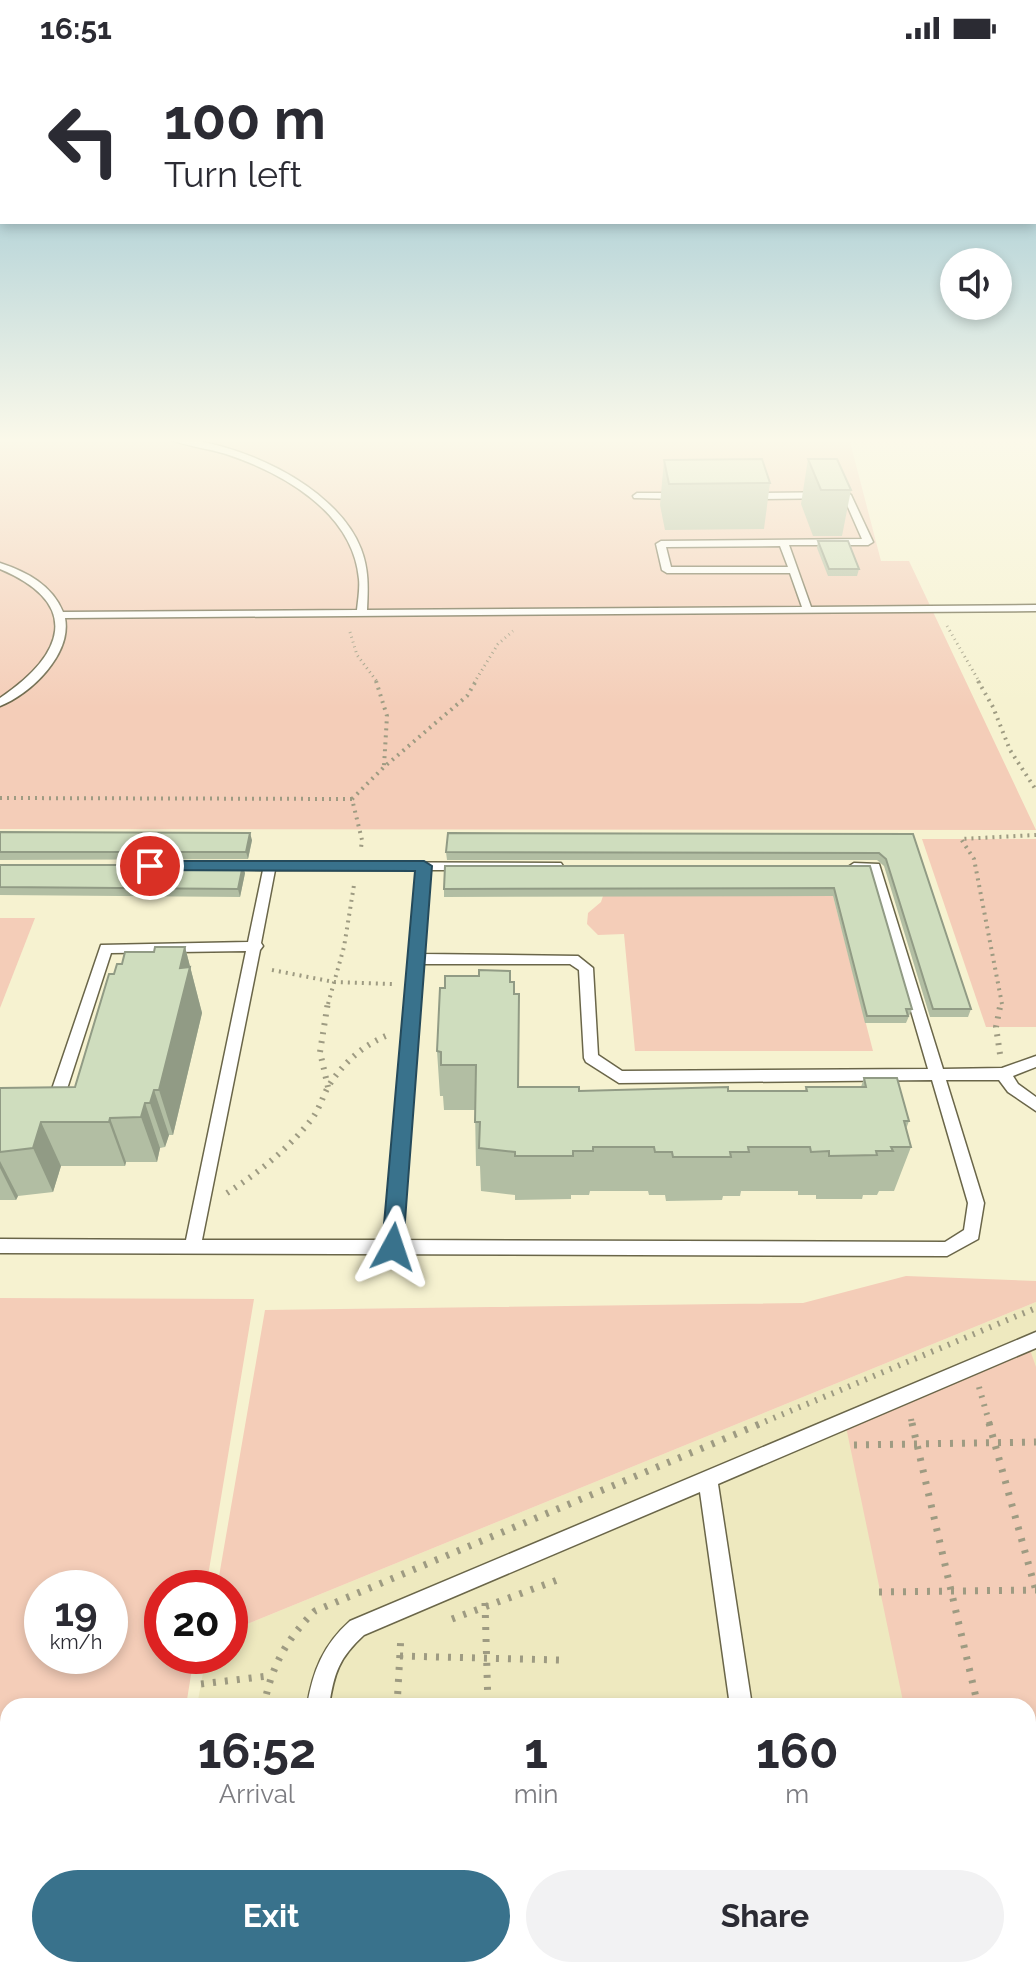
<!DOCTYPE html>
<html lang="en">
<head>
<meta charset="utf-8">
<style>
	body { margin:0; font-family:Raleway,sans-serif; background:#f2f2f3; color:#2b2b33; height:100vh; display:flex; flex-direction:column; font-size:30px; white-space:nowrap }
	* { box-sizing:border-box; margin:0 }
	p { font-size:26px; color:#7c7c81 }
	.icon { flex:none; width:44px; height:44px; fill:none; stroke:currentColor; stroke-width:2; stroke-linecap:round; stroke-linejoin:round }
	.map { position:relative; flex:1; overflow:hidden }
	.side { position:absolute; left:0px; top:1642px; width:1036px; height:280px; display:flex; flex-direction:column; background:#fff; border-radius:24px 24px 0 0; box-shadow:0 4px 12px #0003 }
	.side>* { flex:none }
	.top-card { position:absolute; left:0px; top:0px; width:1036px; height:168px; box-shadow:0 4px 12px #0003; background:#fff; color:#2b2b33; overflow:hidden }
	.controls { position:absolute; left:940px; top:192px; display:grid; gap:16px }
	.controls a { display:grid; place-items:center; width:72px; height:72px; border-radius:50%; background:#fff; box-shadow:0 4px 12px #0003; font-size:40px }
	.speed { position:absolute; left:24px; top:1514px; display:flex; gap:16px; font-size:40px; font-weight:700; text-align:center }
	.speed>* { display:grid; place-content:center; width:104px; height:104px; border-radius:50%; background:#fff; box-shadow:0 4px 12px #0003; line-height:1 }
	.speed small { font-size:20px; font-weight:400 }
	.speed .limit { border:12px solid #d22; background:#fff; color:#111 }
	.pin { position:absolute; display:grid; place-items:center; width:68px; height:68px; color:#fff; margin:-34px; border:4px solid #fff; border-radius:50%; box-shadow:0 2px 8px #0007 }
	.me { position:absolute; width:88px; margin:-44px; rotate:5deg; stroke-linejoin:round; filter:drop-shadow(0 0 6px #0008) }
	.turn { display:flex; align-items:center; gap:28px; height:168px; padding:0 32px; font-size:36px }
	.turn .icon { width:104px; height:104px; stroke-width:2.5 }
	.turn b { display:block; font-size:56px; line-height:68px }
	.eta { display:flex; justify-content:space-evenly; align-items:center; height:136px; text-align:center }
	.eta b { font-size:48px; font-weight:700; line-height:56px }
	.primary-button { display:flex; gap:16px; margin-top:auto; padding:16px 32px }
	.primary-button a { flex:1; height:92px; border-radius:48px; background:#39728c; color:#fff; font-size:32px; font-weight:700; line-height:92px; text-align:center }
	.primary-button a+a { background:#f2f2f3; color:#2b2b33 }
	.status { display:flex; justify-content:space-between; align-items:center; height:56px; padding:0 40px; background:#fff; direction:ltr }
	.status svg { height:22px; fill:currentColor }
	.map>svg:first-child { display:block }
	.built { fill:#eee9bf }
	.green { fill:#f4cdb8; fill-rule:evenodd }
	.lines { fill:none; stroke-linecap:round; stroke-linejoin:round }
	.lane-casing { stroke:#6a6649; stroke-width:3 }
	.path-far3 { stroke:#9e9b82; stroke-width:3; stroke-dasharray:1 4; stroke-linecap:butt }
	.path-far2 { stroke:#9e9b82; stroke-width:4; stroke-dasharray:2 5; stroke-linecap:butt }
	.path-far1 { stroke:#9e9b82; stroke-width:6; stroke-dasharray:2 7; stroke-linecap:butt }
	.path { stroke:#9e9b82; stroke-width:7; stroke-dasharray:3 9; stroke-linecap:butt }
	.lane { fill:#fff; fill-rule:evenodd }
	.wall { fill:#b2bea3 }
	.shaded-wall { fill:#919b85 }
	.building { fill:#cfddbe; stroke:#919b85; stroke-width:2 }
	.route { fill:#39728c; stroke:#254a5b; stroke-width:2 }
</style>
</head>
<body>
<div class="status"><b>16:51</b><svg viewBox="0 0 49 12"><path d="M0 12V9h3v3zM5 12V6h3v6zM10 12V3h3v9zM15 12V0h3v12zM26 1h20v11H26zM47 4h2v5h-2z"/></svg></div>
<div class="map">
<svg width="1036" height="1922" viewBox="0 0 1036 1922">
	<rect width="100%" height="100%" fill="#f6f2d0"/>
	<polygon class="built" points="1036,1246 1036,1922 153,1922 154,1914 1028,1914 1028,1650 197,1650 206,1600 230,1600 230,1575"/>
	<g class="green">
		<polygon points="0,382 849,382 881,505 909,505 1036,774 0,773"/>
		<polygon points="922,783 1036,783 1036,971 986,971"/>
		<polygon points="603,840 833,840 873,995 635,995 624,878 598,879 587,868 588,857 601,846"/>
		<polygon points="0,862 35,862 0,952"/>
		<polygon points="906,1220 1036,1225 1036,1246 230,1575 230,1532 217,1532 265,1254 803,1247"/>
		<path d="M0 1242 254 1243 206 1532H162V1600H194L186 1650H8V1914H141L140 1922H0ZM42 1532H110V1600H42Z"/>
		<polygon points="1028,1288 1036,1311 1036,1672 1028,1673 1028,1650 904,1650 845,1366"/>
	</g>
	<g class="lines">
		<defs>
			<g id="lane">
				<path d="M166 382C232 382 336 428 361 493 369 514 368 532 367 554L802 551 790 517H667L662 514 656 488 661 485 862 483 844 442 752 443 748 440 752 437 847 436 851 439 873 486 868 489H789L811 551 1036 549V555L65 562C72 598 31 638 0 650V642C64 599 83 548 0 513V507C27 516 52 529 63 556L357 554C358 544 360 533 359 523 353 456 283 417 226 398 207 392 184 390 166 382ZM780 490 788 511H671L666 491Z"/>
				<polygon points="637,437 680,437 684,440 680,443 634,442 633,440"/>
				<path d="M226 806 561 807 563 810 561 813 557 814H430L423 898 578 900 593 912 598 999 622 1015 928 1013 870 815H854L848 811 854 807 879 808 943 1013 1002 1012 1036 1000V1011L1013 1020 1018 1028 1036 1041V1055L1008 1036 999 1024H946L984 1147 978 1183 947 1200 0 1197V1183L186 1184 246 895 111 897 65 1039 63 1043H43L41 1039 43 1035 52 1033 101 889 248 886 263 814 222 813 220 810ZM275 814H417L385 1184H202L260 894 263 890 261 887ZM423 908H570L579 914 584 1002 586 1006 619 1027 932 1024 968 1147 964 1174 945 1186 402 1184Z"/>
				<path d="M1036 1276V1292L718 1428 752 1650H730L700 1436 364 1579C339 1602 334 1617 329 1650H307C313 1615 323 1589 350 1565Z"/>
				<rect x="1028" y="1711" width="8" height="22"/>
				<polygon points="273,1914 297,1914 296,1922 272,1922"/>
			</g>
		</defs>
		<use href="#lane" class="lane-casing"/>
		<g class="path-far3">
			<polyline points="947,570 980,627"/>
			<polyline points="350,576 357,599 378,627"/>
			<polyline points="474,627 498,588 513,575"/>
		</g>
		<g class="path-far2">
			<polyline points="376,625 387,660 384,710"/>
			<polyline points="978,625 993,651 1010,694 1036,734"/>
			<polyline points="0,742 352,743 362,784 361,792"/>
			<polyline points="352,743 384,711 467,640 476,625"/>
			<polyline points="272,914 334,926 393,928"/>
			<polyline points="328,948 344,891 354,829"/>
			<polyline points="1002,948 974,803 961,783 1036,779"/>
		</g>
		<g class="path-far1">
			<polyline points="1000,998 996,971 1001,946"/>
			<polyline points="328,1031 320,996 328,946"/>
			<path d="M227 1137C258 1117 288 1093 311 1064 319 1054 322 1042 328 1031 342 1008 363 989 388 979"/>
			<polyline points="979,1331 990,1369"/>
			<polyline points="911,1363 912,1369"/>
			<polyline points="757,1369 1036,1252"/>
		</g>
		<g class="path">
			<polyline points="912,1367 978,1650"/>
			<polyline points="989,1367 1036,1535"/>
			<polyline points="854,1389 1036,1386"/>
			<polyline points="879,1536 1036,1534"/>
			<polyline points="485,1547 488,1650"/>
			<polyline points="452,1563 560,1523"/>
			<polyline points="400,1600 560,1604"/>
			<polyline points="201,1628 268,1620"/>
			<path d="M264 1650C271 1611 287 1582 315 1555L762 1367"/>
			<polyline points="397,1650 401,1579"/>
			<polyline points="1028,1761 1036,1761"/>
			<polyline points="228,1922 229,1914"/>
			<polyline points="349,1922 350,1914"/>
		</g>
		<use href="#lane" class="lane"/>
	</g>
	<g class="wall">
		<polygon points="808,403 851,434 842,480 813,480 801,448"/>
		<polygon points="664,404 770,427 764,473 665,474 660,449"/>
		<polygon points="818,485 859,513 857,520 828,520 817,492"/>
		<polygon points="0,776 252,784 248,803 0,804"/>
		<polygon points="913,778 971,953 968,961 930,961 884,810 877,804 447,804 446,796"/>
		<polygon points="0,809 245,817 240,841 0,839"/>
		<polygon points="870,810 912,953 906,967 865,967 833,840 444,841 444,833"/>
		<polygon points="185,891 202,957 173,1079 169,1079 165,1091 160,1092 157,1106 126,1106 125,1110 61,1110 53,1136 18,1140 16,1144 0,1144 0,1032 75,1031 114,918 122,908"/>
		<polygon points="479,920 510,926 519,1031 579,1035 805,1035 806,1031 861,1031 864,1022 909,1065 906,1073 911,1091 894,1135 879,1135 877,1139 863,1139 862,1143 816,1143 816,1139 798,1139 798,1135 741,1135 740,1140 723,1140 722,1144 666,1145 665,1139 649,1139 648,1135 590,1135 589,1139 571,1139 571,1143 515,1144 515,1139 481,1135 480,1110 476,1110 475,1054 444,1054 443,1040 440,1040 437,995 445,932"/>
	</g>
	<g class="shaded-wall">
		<polygon points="250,777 252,784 248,803 246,796"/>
		<polygon points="243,809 245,817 240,841 238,833"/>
		<polygon points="185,891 202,957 173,1079 159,1034 180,912"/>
		<polygon points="154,1034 169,1079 165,1091 150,1047"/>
		<polygon points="145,1047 160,1092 157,1106 141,1061"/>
		<polygon points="110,1062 126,1106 125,1110 109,1066"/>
		<polygon points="41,1066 61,1110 53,1136 33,1092"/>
		<polygon points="0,1105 18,1140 16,1144 0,1112"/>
	</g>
	<g class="building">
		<polygon points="762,403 770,427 669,428 664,404"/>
		<polygon points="808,403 837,403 851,434 821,434"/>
		<polygon points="818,485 848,485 859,513 829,513"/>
		<polygon points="0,776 250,777 246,796 0,796"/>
		<polygon points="448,777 913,778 971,953 933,953 886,803 879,797 446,796"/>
		<polygon points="0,809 243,809 238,833 0,831"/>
		<polygon points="445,810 870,810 912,953 906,953 908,960 867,960 834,832 444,833"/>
		<polygon points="155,891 185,891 180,912 190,911 159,1034 154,1034 150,1047 145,1047 141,1061 110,1062 109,1066 41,1066 33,1092 0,1096 0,1032 75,1031 109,918 114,918 117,908 122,908 125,896 154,896"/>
		<polygon points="479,914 510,915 510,926 514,926 514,938 519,938 518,1031 579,1031 579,1035 728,1031 728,1035 807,1035 806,1031 866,1031 864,1022 897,1022 909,1065 904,1065 911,1091 891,1091 893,1095 876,1095 877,1099 829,1100 829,1095 811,1096 810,1091 748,1091 749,1096 730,1096 731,1101 673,1101 672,1096 655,1096 654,1091 593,1091 593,1095 573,1095 573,1100 515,1100 515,1096 479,1092 480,1066 475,1066 476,1009 441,1009 441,996 437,995 440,932 445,932 445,920 479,920"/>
		<polygon points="1028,1839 1036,1839 1036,1922 392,1922 392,1914 1028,1914"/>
	</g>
	<linearGradient id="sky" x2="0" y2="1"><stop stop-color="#88bccd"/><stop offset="0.59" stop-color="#fbf9ea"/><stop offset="1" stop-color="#fbf9ea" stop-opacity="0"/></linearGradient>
	<rect width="1036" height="652" fill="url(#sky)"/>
	<polygon class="route" points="150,805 424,805 432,810 403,1191 400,1197 393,1200 385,1197 382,1191 415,815 144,814 142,810"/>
</svg>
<div class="controls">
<a><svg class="icon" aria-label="sound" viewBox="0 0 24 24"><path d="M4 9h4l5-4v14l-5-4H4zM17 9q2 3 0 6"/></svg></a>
</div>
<div class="speed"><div>19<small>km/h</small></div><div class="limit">20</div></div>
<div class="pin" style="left:150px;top:810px;background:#d93025"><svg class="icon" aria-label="arrive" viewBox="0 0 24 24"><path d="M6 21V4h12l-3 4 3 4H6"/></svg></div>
<svg class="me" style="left:393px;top:1191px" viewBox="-20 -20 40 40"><path d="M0-17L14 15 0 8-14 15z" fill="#39728c" stroke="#fff" stroke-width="4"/></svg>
<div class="top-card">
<div class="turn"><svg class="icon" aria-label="left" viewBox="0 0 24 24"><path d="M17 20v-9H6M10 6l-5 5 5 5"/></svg><div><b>100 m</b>Turn left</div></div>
</div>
<section class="side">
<div class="eta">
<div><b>16:52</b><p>Arrival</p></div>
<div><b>1</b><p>min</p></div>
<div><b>160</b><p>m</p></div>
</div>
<div class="primary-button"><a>Exit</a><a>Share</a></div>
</section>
</div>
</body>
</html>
